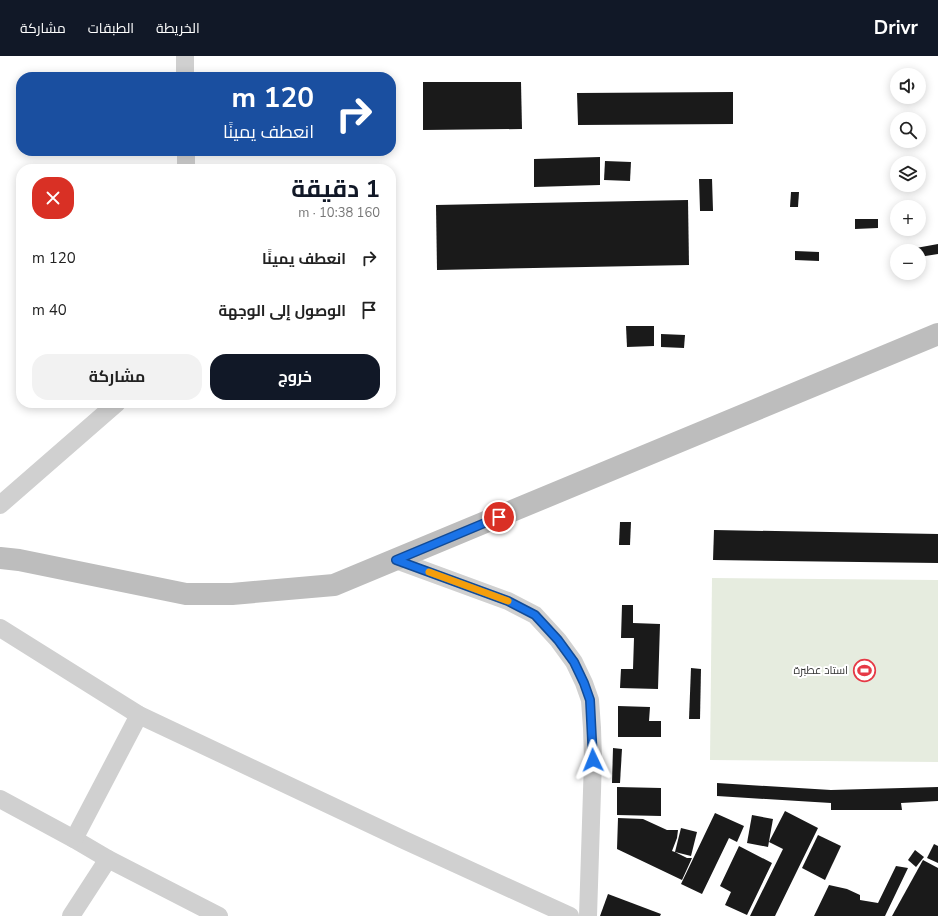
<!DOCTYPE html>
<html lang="ar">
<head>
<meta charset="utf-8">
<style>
	body { margin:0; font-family:"Nunito Sans",Cairo,sans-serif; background:#f2f2f2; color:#222; direction:rtl; height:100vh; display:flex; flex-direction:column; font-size:15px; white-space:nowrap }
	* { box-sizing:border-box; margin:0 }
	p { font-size:13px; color:#767676 }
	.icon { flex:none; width:22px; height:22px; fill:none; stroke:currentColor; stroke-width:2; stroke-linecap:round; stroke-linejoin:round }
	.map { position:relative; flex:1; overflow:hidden; direction:ltr }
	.side { position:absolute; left:16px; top:108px; width:380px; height:244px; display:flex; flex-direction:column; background:#fff; border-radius:16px; box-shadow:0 2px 10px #0003; direction:rtl }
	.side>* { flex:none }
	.hud { position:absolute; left:16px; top:16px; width:380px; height:84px; border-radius:16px; box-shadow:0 2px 10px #0003; direction:rtl; background:#1a4fa0; color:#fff; overflow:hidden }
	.buttons { position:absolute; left:890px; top:12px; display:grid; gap:8px }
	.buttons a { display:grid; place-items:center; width:36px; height:36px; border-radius:50%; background:#fff; box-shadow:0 2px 10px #0003; font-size:20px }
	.pin { position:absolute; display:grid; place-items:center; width:34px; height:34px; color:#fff; margin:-17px; border:2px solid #fff; border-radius:50%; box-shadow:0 1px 4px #0007 }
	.me { position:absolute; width:44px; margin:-22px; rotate:358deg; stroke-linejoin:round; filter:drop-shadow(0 0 3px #0008) }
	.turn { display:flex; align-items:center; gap:14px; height:84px; padding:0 16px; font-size:18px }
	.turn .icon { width:52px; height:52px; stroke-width:2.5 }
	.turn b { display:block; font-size:28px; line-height:34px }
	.round { display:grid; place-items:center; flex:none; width:42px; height:42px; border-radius:16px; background:#f2f2f2 }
	.summary { display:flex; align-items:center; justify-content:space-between; height:68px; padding:0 16px }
	h1 { font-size:24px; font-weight:700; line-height:30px; color:#111827 }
	.action { display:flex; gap:8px; margin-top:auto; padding:8px 16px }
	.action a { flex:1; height:46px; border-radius:16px; background:#111827; color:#fff; font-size:16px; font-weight:700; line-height:46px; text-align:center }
	.action a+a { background:#f2f2f2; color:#222 }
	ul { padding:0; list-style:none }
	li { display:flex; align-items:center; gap:12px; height:52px; padding:0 16px }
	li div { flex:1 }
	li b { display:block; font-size:15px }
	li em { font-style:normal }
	header { display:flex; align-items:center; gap:24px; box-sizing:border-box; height:56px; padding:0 20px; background:#111827; color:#fff }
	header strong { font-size:19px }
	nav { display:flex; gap:22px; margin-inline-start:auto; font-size:14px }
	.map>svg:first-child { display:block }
	.green { fill:#e6ecdf }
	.building { fill:#1a1a1a }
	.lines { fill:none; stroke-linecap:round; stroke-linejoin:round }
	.street { stroke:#d0d0d0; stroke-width:18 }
	.secondary { stroke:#bdbdbd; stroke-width:22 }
	.route-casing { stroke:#114b97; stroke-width:10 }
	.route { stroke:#1a73e8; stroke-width:7 }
	.slow { stroke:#f59e0b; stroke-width:7 }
	.labels { text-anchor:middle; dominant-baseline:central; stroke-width:4; stroke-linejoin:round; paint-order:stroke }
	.poi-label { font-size:11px; fill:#333; stroke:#fff; text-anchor:end }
</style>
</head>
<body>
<header>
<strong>Drivr</strong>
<nav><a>الخريطة</a><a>الطبقات</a><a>مشاركة</a></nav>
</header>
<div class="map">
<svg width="938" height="860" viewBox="0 0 938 860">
	<rect width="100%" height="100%" fill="#fff"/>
	<polygon class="green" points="712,522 938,524 938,706 710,704"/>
	<g class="building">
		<polygon points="423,26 521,26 522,73 423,74"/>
		<polygon points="733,36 733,68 578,69 577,37"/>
		<polygon points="600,101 600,129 534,131 534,103"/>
		<polygon points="605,105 631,106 630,125 604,124"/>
		<polygon points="699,123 712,123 713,155 700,155"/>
		<polygon points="791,136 799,136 798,151 790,151"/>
		<polygon points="688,144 689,209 437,214 436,149"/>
		<polygon points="855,163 878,163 878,172 855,173"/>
		<polygon points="938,188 938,198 919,201 919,195 917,195 916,192"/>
		<polygon points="795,195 819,196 819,205 795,204"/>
		<polygon points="626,270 654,270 654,290 627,291"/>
		<polygon points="661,278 685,279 684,292 661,291"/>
		<polygon points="620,466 631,466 630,489 619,489"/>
		<polygon points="714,474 938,478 938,507 713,504"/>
		<polygon points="622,549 633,549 633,567 660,568 658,633 620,632 621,613 633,613 634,582 621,582"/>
		<polygon points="691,612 701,613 700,663 689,663"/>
		<polygon points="618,650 650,651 649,665 661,665 661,681 618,681"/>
		<polygon points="613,692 622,693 620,727 612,727"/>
		<polygon points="717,727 831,734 938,731 938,745 901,747 902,754 831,754 831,747 717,740"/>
		<polygon points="617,731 661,732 661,760 617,759"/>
		<polygon points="785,755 818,772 775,860 750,860 783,793 769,786"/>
		<polygon points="715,757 744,770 737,786 729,782 702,838 681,828"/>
		<polygon points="752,759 773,763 768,791 747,787"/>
		<polygon points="618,762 643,763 667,774 678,774 677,782 672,795 675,796 681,772 697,776 691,800 675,796 687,802 692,802 682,824 617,793"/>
		<polygon points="818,779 841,790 825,824 802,812"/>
		<polygon points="934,788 938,790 938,807 927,802"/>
		<polygon points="739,790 772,807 747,859 725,849 731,836 720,830"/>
		<polygon points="915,794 924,801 916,811 908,804"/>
		<polygon points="923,804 938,812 938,860 892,860"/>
		<polygon points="896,810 908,812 885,860 814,860 829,829 847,833 860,839 860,844 878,847"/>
		<polygon points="608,838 661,858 660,860 600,860"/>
	</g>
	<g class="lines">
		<g class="street">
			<polyline points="185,0 185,21"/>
			<polyline points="186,95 186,113"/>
			<polyline points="0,449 117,347"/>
			<polyline points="396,504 508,545 535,559 558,584 574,606 584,627 590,644 592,672 593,704 588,860"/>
			<polyline points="0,572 139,659 404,784 570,860"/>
			<polyline points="0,743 74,783 108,803 219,860"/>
			<polyline points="74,783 139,659"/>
			<polyline points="71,860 108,803"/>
		</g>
		<polyline class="secondary" points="0,502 19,504 186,538 232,538 334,529 938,278"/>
	</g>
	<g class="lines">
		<defs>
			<polyline id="route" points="499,461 396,504 508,545 535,559 558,584 574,606 584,627 590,644 593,704"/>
		</defs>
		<use href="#route" class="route-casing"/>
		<use href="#route" class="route"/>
		<polyline class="slow" points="429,516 508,545"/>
	</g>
	<defs>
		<symbol id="stadium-ring" viewBox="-11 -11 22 22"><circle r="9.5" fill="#fff" stroke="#e63946" stroke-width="1.5"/><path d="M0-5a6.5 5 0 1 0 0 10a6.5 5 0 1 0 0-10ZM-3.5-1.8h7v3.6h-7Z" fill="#e63946"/></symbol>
	</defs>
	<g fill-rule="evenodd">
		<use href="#stadium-ring" x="852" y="602" width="25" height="25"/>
	</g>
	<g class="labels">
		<g class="poi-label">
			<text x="848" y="614">استاد عطبرة</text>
		</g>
	</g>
</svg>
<div class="buttons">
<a><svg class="icon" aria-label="sound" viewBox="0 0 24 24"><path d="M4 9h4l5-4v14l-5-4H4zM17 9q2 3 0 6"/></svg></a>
<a><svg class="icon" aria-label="search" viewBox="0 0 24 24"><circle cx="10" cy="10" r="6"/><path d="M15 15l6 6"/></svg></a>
<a><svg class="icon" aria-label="layers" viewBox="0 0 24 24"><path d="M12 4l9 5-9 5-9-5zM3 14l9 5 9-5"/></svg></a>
<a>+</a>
<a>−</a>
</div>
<div class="pin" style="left:499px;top:461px;background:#d93025"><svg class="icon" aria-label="arrive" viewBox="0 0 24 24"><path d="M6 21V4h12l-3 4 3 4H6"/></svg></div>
<svg class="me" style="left:593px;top:704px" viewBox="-20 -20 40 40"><path d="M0-17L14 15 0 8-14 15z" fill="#1a73e8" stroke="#fff" stroke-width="4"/></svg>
<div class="hud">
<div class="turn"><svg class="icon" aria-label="right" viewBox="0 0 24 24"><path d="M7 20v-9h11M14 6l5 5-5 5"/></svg><div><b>120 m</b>انعطف يمينًا</div></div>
</div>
<section class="side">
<div class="summary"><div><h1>1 دقيقة</h1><p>160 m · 10:38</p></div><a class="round" style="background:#d93025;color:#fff"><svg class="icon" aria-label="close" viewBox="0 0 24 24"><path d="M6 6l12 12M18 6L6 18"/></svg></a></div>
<ul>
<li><svg class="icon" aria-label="right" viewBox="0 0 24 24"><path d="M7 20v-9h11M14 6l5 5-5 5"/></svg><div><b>انعطف يمينًا</b></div><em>120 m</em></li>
<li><svg class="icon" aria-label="arrive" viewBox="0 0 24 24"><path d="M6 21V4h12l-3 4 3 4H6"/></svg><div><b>الوصول إلى الوجهة</b></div><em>40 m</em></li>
</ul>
<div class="action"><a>خروج</a><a>مشاركة</a></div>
</section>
</div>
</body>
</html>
